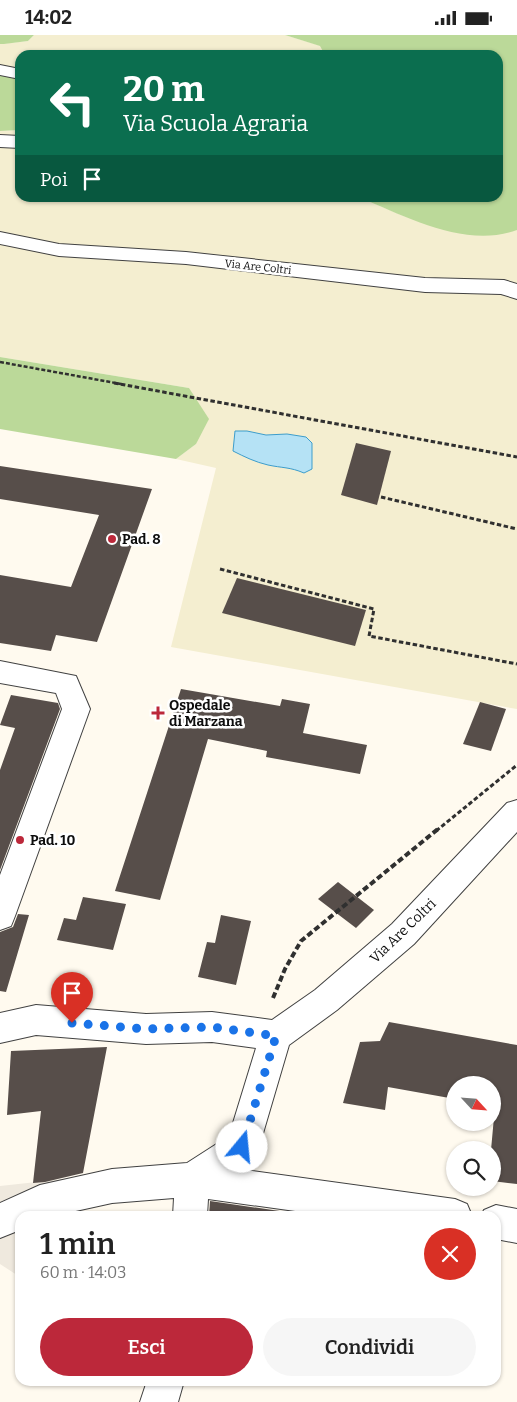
<!DOCTYPE html>
<html lang="it">
<head>
<meta charset="utf-8">
<style>
	body { margin:0; font-family:Bitter,serif; background:#f6f6f6; color:#222; height:100vh; display:flex; flex-direction:column; font-size:19px; white-space:nowrap }
	* { box-sizing:border-box; margin:0 }
	p { font-size:16px; color:#767676 }
	.icon { flex:none; width:28px; height:28px; fill:none; stroke:currentColor; stroke-width:2; stroke-linecap:round; stroke-linejoin:round }
	.map { position:relative; flex:1; overflow:hidden }
	.drawer { position:absolute; left:15px; top:1176px; width:486px; height:175px; display:flex; flex-direction:column; background:#fff; border-radius:15px; box-shadow:0 1px 4px #0004 }
	.drawer>* { flex:none }
	.top-card { position:absolute; left:15px; top:15px; width:488px; height:152px; border-radius:15px; box-shadow:0 1px 4px #0004; background:#0b6e4f; color:#fff; overflow:hidden }
	.needle { width:32px; rotate:116deg }
	.controls { position:absolute; left:446px; top:1041px; display:grid; gap:10px }
	.controls a { display:grid; place-items:center; width:55px; height:55px; border-radius:50%; background:#fff; box-shadow:0 1px 4px #0004; font-size:25px }
	.pin { position:absolute; display:grid; place-items:center; width:42px; height:42px; color:#fff; margin:-51px -21px; border-radius:50% 50% 50% 0; rotate:-45deg; box-shadow:0 0 5px #0007 }
	.pin .icon { rotate:45deg }
	.me { position:absolute; width:55px; margin:-28px; rotate:17deg; stroke-linejoin:round; filter:drop-shadow(0 0 4px #0008) }
	.turn { display:flex; align-items:center; gap:18px; height:105px; padding:0 25px; font-size:22px }
	.turn .icon { width:65px; height:65px; stroke-width:2.5 }
	.turn b { display:block; font-size:35px; line-height:42px }
	.then { display:flex; align-items:center; height:48px; padding:0 25px; background:#0003; gap:10px; font-size:19px }
	.round { display:grid; place-items:center; flex:none; width:52px; height:52px; border-radius:26px; background:#f6f6f6 }
	.head { display:flex; align-items:center; justify-content:space-between; height:85px; padding:0 25px }
	h1 { font-size:30px; font-weight:600; line-height:38px }
	.action { display:flex; gap:10px; margin-top:auto; padding:10px 25px }
	.action a { flex:1; height:58px; border-radius:30px; background:#bc283a; color:#fff; font-size:20px; font-weight:600; line-height:58px; text-align:center }
	.action a+a { background:#f6f6f6; color:#222 }
	.status { display:flex; justify-content:space-between; align-items:center; height:35px; padding:0 25px; background:#fff; direction:ltr }
	.status svg { height:14px; fill:currentColor }
	.map>svg:first-child { display:block }
	.farmland { fill:#f4eed0 }
	.forest { fill:#bbd999 }
	.plaza { fill:#efe9de }
	.water { fill:#b5e2f5; stroke:#3d9dcb }
	.building { fill:#574e4a }
	.lines { fill:none; stroke-linecap:round; stroke-linejoin:round }
	.minor-casing { stroke:#414141; stroke-width:2 }
	.path-far2 { stroke:#303030; stroke-width:2.5; stroke-dasharray:4 2; stroke-linecap:butt }
	.path-far1 { stroke:#303030; stroke-width:3; stroke-dasharray:4.5 2.5; stroke-linecap:butt }
	.path { stroke:#303030; stroke-width:4; stroke-dasharray:6 3; stroke-linecap:butt }
	.minor { fill:#fff; fill-rule:evenodd }
	.route { stroke:#1a73e8; stroke-width:9; stroke-dasharray:0 16.2 }
	.poi-dot { fill:#bc283a; stroke:#fff; stroke-width:2 }
	.labels { text-anchor:middle; dominant-baseline:central; stroke-width:5; stroke-linejoin:round; paint-order:stroke }
	.far-street-label { font-size:11px; fill:#0e0e0e; stroke:#fff }
	.poi-label { font-size:14px; font-weight:bold; fill:#0e0e0e; stroke:#fff; text-anchor:start }
	.street-label { font-size:14px; fill:#0e0e0e; stroke:#fff }
</style>
</head>
<body>
<div class="status"><b>14:02</b><svg viewBox="0 0 49 12"><path d="M0 12V9h3v3zM5 12V6h3v6zM10 12V3h3v9zM15 12V0h3v12zM26 1h20v11H26zM47 4h2v5h-2z"/></svg></div>
<div class="map">
<svg width="517" height="1367" viewBox="0 0 517 1367">
	<rect width="100%" height="100%" fill="#fffaef"/>
	<g class="farmland">
		<polygon points="34,0 285,0 321,11 325,20 20,20 20,38 0,33 0,9 28,6"/>
		<polygon points="20,95 20,162 361,163 406,182 517,195 517,674 171,612 216,433 176,424 196,409 189,353 0,322 0,96"/>
	</g>
	<g class="forest">
		<polygon points="0,0 34,0 28,6 4,9 0,9"/>
		<path d="M285 0H517V195C466 214 407 182 361 163L498 162V20H325L320 11Z"/>
		<polygon points="0,33 20,38 20,95 0,96"/>
		<polygon points="0,322 189,353 209,384 196,409 176,424 0,394"/>
	</g>
	<polygon class="plaza" points="64,1144 68,1181 20,1181 20,1242 0,1229 0,1151"/>
	<path class="water" d="M235 396H247L266 400 287 399 306 402 312 408V434L304 438C290 432 282 433 268 430 255 427 245 422 233 416Z"/>
	<g class="building">
		<polygon points="356,408 391,416 377,470 341,460"/>
		<polygon points="0,431 152,454 97,607 56,600 51,616 0,608 0,540 71,552 99,480 0,464"/>
		<polygon points="237,543 366,575 355,611 222,578"/>
		<polygon points="181,654 280,671 282,664 310,669 303,698 367,710 360,739 266,722 267,716 208,704 160,865 115,856"/>
		<polygon points="11,660 58,668 60,674 0,835 0,735 15,693 0,690"/>
		<polygon points="480,667 506,674 491,716 463,709"/>
		<polygon points="338,847 374,875 356,893 318,864"/>
		<polygon points="83,862 126,869 113,915 57,905 64,883 76,885"/>
		<polygon points="18,879 29,880 6,957 0,956 0,897 13,892"/>
		<polygon points="221,880 251,886 236,950 198,942 207,907 215,908"/>
		<polygon points="389,987 517,1010 517,1149 492,1146 492,1115 491,1115 495,1071 492,1071 492,1050 455,1050 455,1064 388,1052 385,1075 343,1068 360,1007 380,1006"/>
		<polygon points="107,1012 83,1138 45,1147 33,1148 41,1076 7,1080 11,1016"/>
		<polygon points="210,1166 307,1180 307,1181 209,1181"/>
	</g>
	<g class="lines">
		<defs>
			<g id="minor">
				<polygon points="0,30 20,34 20,44 0,40"/>
				<polygon points="0,100 20,101 20,113 0,112"/>
				<polygon points="0,197 59,209 186,217 425,243 504,245 517,249 517,264 501,259 425,257 186,229 59,221 0,209"/>
				<polygon points="0,626 76,641 90,674 15,881 11,891 0,895 0,840 62,674 56,658 0,648"/>
				<polygon points="517,765 517,797 414,909 337,975 289,1010 259,1112 254,1124 238,1134 455,1164 467,1169 472,1181 331,1181 208,1164 207,1181 173,1181 174,1163 112,1168 53,1181 20,1181 20,1195 0,1203 0,1168 40,1150 112,1134 187,1128 229,1101 256,1013 212,1007 146,1009 36,1000 0,1008 0,978 36,970 146,979 212,977 272,985 315,955 392,889 507,768"/>
				<polygon points="496,1170 517,1174 517,1208 496,1204 496,1181 481,1181 484,1175"/>
				<polygon points="147,1346 184,1346 178,1367 140,1367"/>
			</g>
		</defs>
		<use href="#minor" class="minor-casing"/>
		<polyline class="path-far2" points="0,327 121,349"/>
		<g class="path-far1">
			<polyline points="114,348 517,422"/>
			<polyline points="381,462 517,494"/>
			<polyline points="220,534 374,574 369,601 517,629"/>
			<polyline points="436,796 517,730"/>
		</g>
		<polyline class="path" points="273,963 285,934 301,906 438,794"/>
		<use href="#minor" class="minor"/>
	</g>
	<g class="lines">
		<polyline class="route" points="72,988 146,994 212,992 276,1001 242,1112"/>
	</g>
	<g class="poi-dot">
		<circle cx="112" cy="504" r="5"/>
		<path d="M155.5 670.5h5v5h5v5h-5v5h-5v-5h-5v-5h5z"/>
		<circle cx="20" cy="805" r="5"/>
	</g>
	<g class="labels">
		<g class="far-street-label">
			<text transform="translate(258 232) rotate(6)">Via Are Coltri</text>
		</g>
		<g class="poi-label">
			<text x="122" y="504">Pad. 8</text>
			<text x="169" y="670">Ospedale<tspan x="169" dy="16">di Marzana</tspan></text>
			<text x="30" y="805">Pad. 10</text>
		</g>
		<g class="street-label">
			<text transform="translate(403 896) rotate(-44)">Via Are Coltri</text>
		</g>
	</g>
</svg>
<div class="controls">
<a><svg class="needle" viewBox="-14 -14 28 28"><path d="M0-13l5 13h-10z" fill="#e53935"/><path d="M0 13l5-13h-10z" fill="#767676"/></svg></a>
<a><svg class="icon" aria-label="search" viewBox="0 0 24 24"><circle cx="10" cy="10" r="6"/><path d="M15 15l6 6"/></svg></a>
</div>
<div class="pin" style="left:72px;top:988px;background:#d93025"><svg class="icon" aria-label="arrive" viewBox="0 0 24 24"><path d="M6 21V4h12l-3 4 3 4H6"/></svg></div>
<svg class="me" style="left:242px;top:1112px" viewBox="-20 -20 40 40"><circle r="19" fill="#fff"/><path d="M0-13L10 11 0 6-10 11z" fill="#1a73e8"/></svg>
<div class="top-card">
<div class="turn"><svg class="icon" aria-label="left" viewBox="0 0 24 24"><path d="M17 20v-9H6M10 6l-5 5 5 5"/></svg><div><b>20 m</b>Via Scuola Agraria</div></div>
<div class="then">Poi<svg class="icon" aria-label="arrive" viewBox="0 0 24 24"><path d="M6 21V4h12l-3 4 3 4H6"/></svg></div>
</div>
<section class="drawer">
<div class="head"><div><h1>1 min</h1><p>60 m · 14:03</p></div><a class="round" style="background:#d93025;color:#fff"><svg class="icon" aria-label="close" viewBox="0 0 24 24"><path d="M6 6l12 12M18 6L6 18"/></svg></a></div>
<div class="action"><a>Esci</a><a>Condividi</a></div>
</section>
</div>
</body>
</html>
